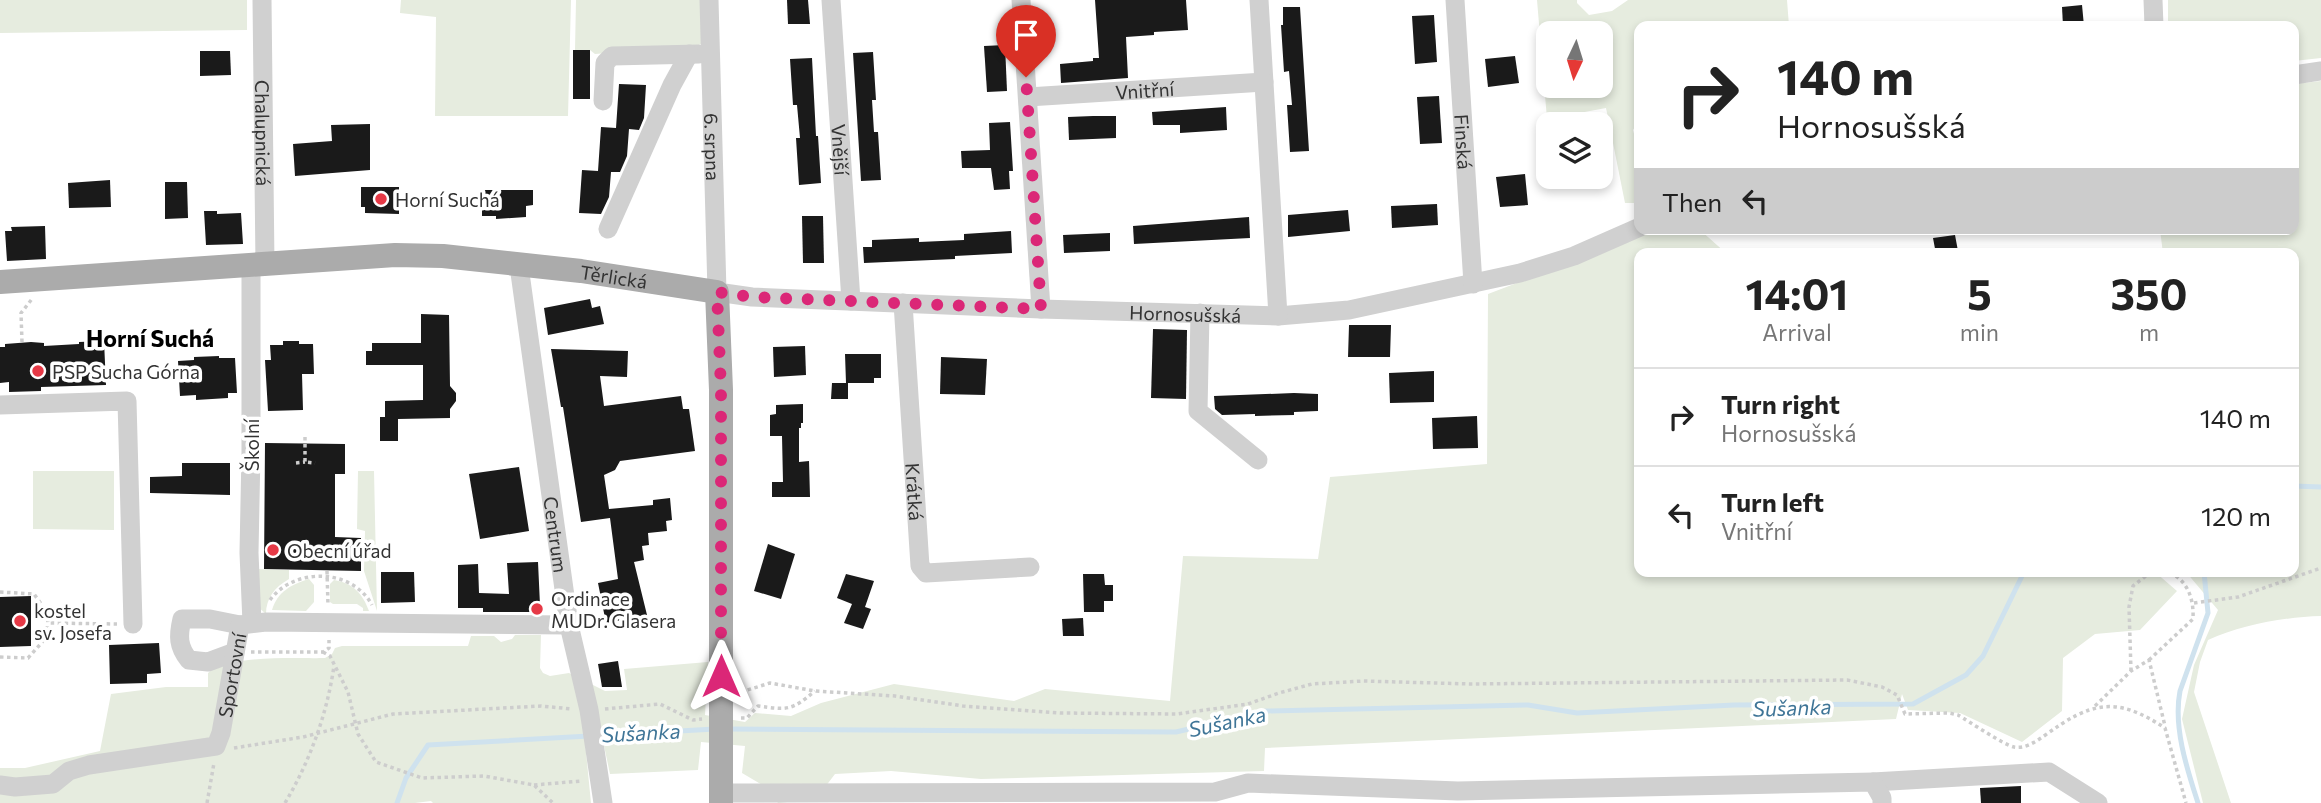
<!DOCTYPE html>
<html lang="en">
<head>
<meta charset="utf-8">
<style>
	body { margin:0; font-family:Commissioner,sans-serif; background:#f6f6f6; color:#222; height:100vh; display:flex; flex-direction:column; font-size:26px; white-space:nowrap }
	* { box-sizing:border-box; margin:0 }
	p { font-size:23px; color:#767676 }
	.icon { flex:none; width:38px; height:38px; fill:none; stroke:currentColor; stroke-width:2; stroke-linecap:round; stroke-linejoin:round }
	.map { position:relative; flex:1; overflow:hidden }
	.panel { position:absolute; left:1634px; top:248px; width:665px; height:329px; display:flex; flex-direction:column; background:#fff; border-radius:14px; box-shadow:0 4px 10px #0003 }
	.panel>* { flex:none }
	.hud { position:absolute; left:1634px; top:21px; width:665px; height:214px; border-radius:14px; box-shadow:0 4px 10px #0003; background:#fff; color:#222; overflow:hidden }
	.needle { width:46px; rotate:184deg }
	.buttons { position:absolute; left:1536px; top:21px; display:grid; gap:14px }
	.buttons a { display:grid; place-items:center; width:77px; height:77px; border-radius:14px; background:#fff; box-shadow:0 4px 10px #0003; font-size:35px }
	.pin { position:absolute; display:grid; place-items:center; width:60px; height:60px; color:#fff; margin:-72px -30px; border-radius:50% 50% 50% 0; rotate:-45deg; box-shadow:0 0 7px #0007 }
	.pin .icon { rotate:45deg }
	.me { position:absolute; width:77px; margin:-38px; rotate:0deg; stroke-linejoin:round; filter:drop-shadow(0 0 5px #0008) }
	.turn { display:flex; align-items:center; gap:24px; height:147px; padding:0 28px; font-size:32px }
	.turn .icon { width:91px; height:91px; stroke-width:2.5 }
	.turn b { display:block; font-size:49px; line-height:60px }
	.then { display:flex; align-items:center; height:66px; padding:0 28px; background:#0003; gap:14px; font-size:26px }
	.eta { display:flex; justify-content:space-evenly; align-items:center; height:119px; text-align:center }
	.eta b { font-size:42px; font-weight:700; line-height:49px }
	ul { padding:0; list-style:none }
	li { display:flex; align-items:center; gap:21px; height:98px; padding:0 28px; border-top:2px solid #e0e0e0 }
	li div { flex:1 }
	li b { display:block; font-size:26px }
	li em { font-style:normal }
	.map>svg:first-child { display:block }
	.green { fill:#e6ecdf; fill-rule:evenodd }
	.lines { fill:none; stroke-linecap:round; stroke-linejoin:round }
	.stream { stroke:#cfe2ee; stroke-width:5 }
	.building { fill:#1a1a1a }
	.path { stroke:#cdcdcd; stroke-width:3.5; stroke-dasharray:3.5 3.5; stroke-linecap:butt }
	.minor { stroke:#d0d0d0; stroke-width:19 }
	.major { stroke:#ababab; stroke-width:24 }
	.route { stroke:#db2777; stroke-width:12; stroke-dasharray:0 21.6 }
	.poi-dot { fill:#e63946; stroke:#fff; stroke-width:2.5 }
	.labels { text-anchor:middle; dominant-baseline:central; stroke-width:7; stroke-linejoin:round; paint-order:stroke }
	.street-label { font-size:19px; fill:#333; stroke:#fff }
	.poi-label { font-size:19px; fill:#333; stroke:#fff; text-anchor:start }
	.water-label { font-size:21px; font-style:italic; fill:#3f7597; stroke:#fff }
	.quarter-label { font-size:23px; font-weight:bold; fill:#000; stroke:#fff }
</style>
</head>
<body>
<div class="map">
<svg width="2321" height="803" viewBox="0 0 2321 803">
	<rect width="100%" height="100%" fill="#fff"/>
	<g class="green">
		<polygon points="0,0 247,0 247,30 0,33"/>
		<polygon points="401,0 571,0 568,116 435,116 436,17 400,13"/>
		<polygon points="576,0 701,0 701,44 696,46 595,54 590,50 575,50"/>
		<path d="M1537 0H1577V3L1589 15 1612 11 1628 0H1787L1789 26H1640V119L1633 130 1640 156V203H1625L1606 108 1547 119ZM1601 33V86H1549V33Z"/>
		<polygon points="2168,0 2321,0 2321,58 2294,61 2294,26 2168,26"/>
		<path d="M2321 81V616C2284 617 2242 625 2208 640L2200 662 2194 692 2231 803H2203L2182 719 2194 665 2218 610 2186 572H2294V254H2163L2160 229H2294V84Z"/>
		<path d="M1658 229H1699L1727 254H1640V572H2155L2177 591 2140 630 2095 634 2063 658 2062 711 2022 742 1960 713 1908 710 1902 694 1896 719 1265 748 1264 771 981 779 891 771 835 774 816 799 778 803 764 786 742 773 745 746 701 742 698 770 610 774 603 741 585 742 591 803H433L431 801 415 803H0V768H25L100 751 111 694 166 687H208V673C229 654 296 659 325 658L332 654 335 648 342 646H468L471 636H494L501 642 512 639 515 635H541L540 668 543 673 550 676 569 673 605 691 627 690 624 669 708 662 705 715 745 722 755 713 791 716 821 703 894 684 1014 701 1045 689 1170 701 1183 556 1318 559 1330 477 1487 464 1488 294Z"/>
		<polygon points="33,471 114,471 114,530 33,529"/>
		<polygon points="358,471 374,471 377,611 364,571 365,531 357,529"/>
		<path d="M258 569 289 570V579C275 587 266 598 266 614L257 606Z"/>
		<path d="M309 579 314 585V602L306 611 272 610C277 592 292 584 309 579Z"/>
		<path d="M334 580C353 583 363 594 369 611H363V608L357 604H333L330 602V584Z"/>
	</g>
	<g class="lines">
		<g class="stream">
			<polyline points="2294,486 2321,487"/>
			<polyline points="728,729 1176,732 1266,711 1528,705 1577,713 1734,705 1913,704 1966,675 1983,656 2024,572"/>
			<polyline points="397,803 406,778 428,745 715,729"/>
			<path d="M2198 803C2187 769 2173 727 2180 691L2208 613 2204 572"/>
		</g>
	</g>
	<g class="building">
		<polygon points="787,0 808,0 810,24 788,24"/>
		<polygon points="1095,0 1186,0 1188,30 1154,32 1154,35 1126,37 1128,78 1061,83 1060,64 1093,61 1093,58 1099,58"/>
		<polygon points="2082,5 2084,26 2063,26 2062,7"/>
		<polygon points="1283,7 1300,7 1309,151 1290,152 1287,105 1292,105 1289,71 1284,72 1281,25 1283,25"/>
		<polygon points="1434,15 1437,62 1415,64 1412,16"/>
		<polygon points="1005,45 1007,91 987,92 984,46"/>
		<rect x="573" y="50" width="17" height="49"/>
		<polygon points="200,51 230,51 231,75 200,76"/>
		<polygon points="873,52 876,100 872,100 874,132 878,132 881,180 861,181 853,53"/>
		<polygon points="1515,56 1519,83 1488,87 1485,59"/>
		<polygon points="812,58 816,136 818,136 821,183 799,185 796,138 800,138 797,105 793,105 790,59"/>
		<polygon points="619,84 646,85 644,118 639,130 629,129 627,156 620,172 611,172 609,197 601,214 579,213 582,170 598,171 601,127 616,128"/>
		<polygon points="1439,96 1442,143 1420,144 1417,97"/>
		<polygon points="1226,107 1227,130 1180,133 1180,125 1153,125 1152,112"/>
		<polygon points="1093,116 1116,116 1116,138 1069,140 1068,117"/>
		<polygon points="1010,122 1013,171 1009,171 1010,189 994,190 991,168 962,168 961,151 990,150 989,123"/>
		<polygon points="370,124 370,170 295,176 293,144 332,141 331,125"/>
		<polygon points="1525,174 1528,205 1500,207 1496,177"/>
		<polygon points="110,180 111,207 69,208 68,183"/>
		<polygon points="165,182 187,182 188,218 165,219"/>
		<polygon points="361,187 399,187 399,214 365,213 365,207 361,207"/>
		<polygon points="482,190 533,190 533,205 526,206 526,217 496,219 496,216 482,216"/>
		<polygon points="1437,204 1438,225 1392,228 1391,206"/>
		<polygon points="1348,210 1350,231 1288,237 1288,215"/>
		<polygon points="204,211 217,211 217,214 241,213 243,244 206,245"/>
		<polygon points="802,216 823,216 824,263 803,263"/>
		<polygon points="1249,217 1250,238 1134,244 1133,226"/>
		<polygon points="45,226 46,259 7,261 5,231 12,231 11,227"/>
		<polygon points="1011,231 1012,253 955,256 955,259 864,263 863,247 872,247 872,240 919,238 919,242 964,240 964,234"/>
		<polygon points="1110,233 1110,251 1064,253 1063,235"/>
		<polygon points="1955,235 1958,251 1936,254 1933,238"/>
		<polygon points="590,299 592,308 600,306 604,324 548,335 544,308"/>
		<polygon points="421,314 449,315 450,386 456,393 456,401 450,409 450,418 398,419 398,441 380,441 380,417 385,417 385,401 423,400 423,365 366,365 366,351 372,351 372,343 421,343"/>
		<polygon points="1349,325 1391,325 1390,357 1348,357"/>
		<polygon points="1153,329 1187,330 1186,399 1151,398"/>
		<polygon points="104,341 106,385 41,387 41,391 9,392 9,382 0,383 0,347 5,347 5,344 31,342 44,343 44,346 79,344 79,342"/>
		<polygon points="283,341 299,341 299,344 313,344 314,374 302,374 303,410 268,411 265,360 271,360 270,345 283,345"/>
		<polygon points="805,346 806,375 774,377 773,347"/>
		<polygon points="551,349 628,351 627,377 600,376 604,406 681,396 683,409 689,409 695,451 620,461 615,470 604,475 609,509 653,505 653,500 670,498 672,520 666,521 667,531 648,533 649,545 642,546 644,560 634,562 647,615 606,623 598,583 618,579 610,518 581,522 563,407 561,407"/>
		<polygon points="845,354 881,354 881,378 874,378 874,383 848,383 848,399 831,399 832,383 846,383"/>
		<polygon points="219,356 219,358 235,358 237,393 228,393 228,398 196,400 196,395 180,396 178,361 194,360 194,357"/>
		<polygon points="941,357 987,359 985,395 940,394"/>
		<polygon points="1434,371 1434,402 1390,403 1389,373"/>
		<polygon points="1294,393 1318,394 1318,411 1294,412 1294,415 1255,416 1255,414 1222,415 1215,409 1214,396"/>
		<polygon points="803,404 803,423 801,423 801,428 799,428 799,462 809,461 810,497 772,497 772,482 783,482 782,436 770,436 770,415 776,414 776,405"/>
		<polygon points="1477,416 1478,448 1433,449 1432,418"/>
		<polygon points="265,443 345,444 345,474 335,474 335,537 361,538 361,571 264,569"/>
		<polygon points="182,463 230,463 230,495 150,493 150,477 182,476"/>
		<polygon points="519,467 529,531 480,539 469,474"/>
		<polygon points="768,544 795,554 781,599 754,591"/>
		<polygon points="538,562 540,605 535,612 483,612 483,608 458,608 458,565 478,564 479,593 509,594 507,563"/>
		<polygon points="381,572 414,572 415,602 381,603"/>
		<polygon points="846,574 874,581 865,607 871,609 863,629 844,623 852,604 837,598"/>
		<polygon points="1083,574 1104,574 1105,585 1113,585 1113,601 1104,601 1104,612 1084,612"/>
		<polygon points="31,596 31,646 0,647 0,597"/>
		<polygon points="1083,618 1084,636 1063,636 1062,619"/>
		<polygon points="159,643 161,673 147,674 147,683 110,684 109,645"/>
		<polygon points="618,661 622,687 602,687 598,664"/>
		<polygon points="2021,786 2021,803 1981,803 1980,788"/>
	</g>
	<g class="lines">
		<g class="path">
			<polyline points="22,342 21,313 32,299"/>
			<polyline points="305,437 305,462 315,463"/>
			<polyline points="296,463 305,462"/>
			<polyline points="327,571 328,605"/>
			<polyline points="0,592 34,594 47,612 48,623 117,624"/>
			<path d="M270 600C294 567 352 568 372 605"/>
			<polyline points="2194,603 2238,597 2321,568"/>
			<polyline points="251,652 323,652 329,648 329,640"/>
			<polyline points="323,652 330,656 348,692 358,734 376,762 422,778 484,776 534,785 553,803"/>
			<polyline points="0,657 28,658 45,639 48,623"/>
			<path d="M2149 660 2193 619C2194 599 2188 581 2169 572"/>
			<polyline points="2131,671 2129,607 2133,586 2151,572"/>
			<path d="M741 692 770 683 815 691 895 696 963 706 1060 713 1177 714 1248 704 1279 693 1312 684 1363 681 1471 684 1847 680 1882 687 1897 695 1905 714 1949 713 1958 715C1968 721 2006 746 2014 747 2025 749 2035 742 2044 736 2091 702 2115 695 2165 728L2186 803"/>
			<polyline points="2095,706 2131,671 2149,660 2165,726"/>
			<polyline points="605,709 660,704 693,720 702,719"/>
			<path d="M741 718H747L758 706C788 710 791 711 815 691"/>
			<polyline points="234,748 303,737 393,714 541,706 572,709"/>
			<polyline points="534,785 581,781"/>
			<polyline points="207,803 214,763"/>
			<path d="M285 803C310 761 327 714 334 666"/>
		</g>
		<g class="minor">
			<path id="s1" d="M262 0 265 265"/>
			<path id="s2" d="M709 0 717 292 752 297 1041 309 1278 316 1349 310 1520 273 1574 256 1640 227"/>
			<path id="s3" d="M831 0 851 301"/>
			<polyline points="1021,0 1041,309"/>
			<polyline points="1259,0 1278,316"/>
			<path id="s4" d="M1455 0 1473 284"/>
			<polyline points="2153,0 2154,26"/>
			<polyline points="2294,75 2321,71"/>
			<path id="s5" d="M1028 97 1264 82"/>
			<polyline points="603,101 605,63 612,56 699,54"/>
			<polyline points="608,229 672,85 689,54"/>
			<polyline points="251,266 251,452 249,553 252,623"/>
			<path id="s6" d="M519 266 569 625 589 710 603 803"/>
			<path id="s7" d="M903 303 920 566 926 573 1030 567"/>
			<polyline points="1200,313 1198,411 1258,460"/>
			<polyline points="0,405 127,401 133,624"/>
			<path d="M235 652 208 662 189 660C178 647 178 636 182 619H210L240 625"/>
			<polyline points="1873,782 2049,772 2098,803"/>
			<path id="s8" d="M0 785 15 787 53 784 69 771 89 765 216 746 221 733 240 625 266 622 569 625"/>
			<polyline points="721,793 1215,792 1248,783 1458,791 1873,782 1882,798 1882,803"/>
		</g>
		<path class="major" id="s9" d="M0 282 395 255 443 256 581 271 717 292 721 390V803"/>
	</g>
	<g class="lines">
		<polyline class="route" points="721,676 721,390 717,292 752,297 1041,309 1026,77"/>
	</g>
	<g class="poi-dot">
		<circle cx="381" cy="199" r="7"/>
		<circle cx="38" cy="371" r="7"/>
		<circle cx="273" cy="550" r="7"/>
		<circle cx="537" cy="609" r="7"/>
		<circle cx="20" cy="621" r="7"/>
	</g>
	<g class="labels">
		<g class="street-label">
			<text stroke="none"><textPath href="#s5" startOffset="117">Vnitřní</textPath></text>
			<text stroke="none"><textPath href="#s1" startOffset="133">Chalupnická</textPath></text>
			<text stroke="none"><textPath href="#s4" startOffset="142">Finská</textPath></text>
			<text stroke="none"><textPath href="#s2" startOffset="147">6. srpna</textPath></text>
			<text stroke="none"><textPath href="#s3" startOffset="150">Vnější</textPath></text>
			<text stroke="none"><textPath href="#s9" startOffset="616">Těrlická</textPath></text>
			<text stroke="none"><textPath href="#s2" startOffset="761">Hornosušská</textPath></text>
			<text transform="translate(251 445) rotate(-90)">Školní</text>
			<text stroke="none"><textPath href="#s7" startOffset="189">Krátká</textPath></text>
			<text stroke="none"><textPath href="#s6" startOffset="271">Centrum</textPath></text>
			<text stroke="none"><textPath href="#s8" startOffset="296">Sportovní</textPath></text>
		</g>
		<g class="poi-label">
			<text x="395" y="199">Horní Suchá</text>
			<text x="52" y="371">PSP Sucha Górna</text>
			<text x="287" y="550">Obecní úřad</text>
			<text x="551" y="598">Ordinace<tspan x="551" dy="22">MUDr. Glasera</tspan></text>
			<text x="34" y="610">kostel<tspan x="34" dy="22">sv. Josefa</tspan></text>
		</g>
		<g class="water-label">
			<text transform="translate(1792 707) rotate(-2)">Sušanka</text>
			<text transform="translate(1227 721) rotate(-12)">Sušanka</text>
			<text transform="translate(641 732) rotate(-3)">Sušanka</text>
		</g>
		<g class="quarter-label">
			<text x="150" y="338">Horní Suchá</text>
		</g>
	</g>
</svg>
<div class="buttons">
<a><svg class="needle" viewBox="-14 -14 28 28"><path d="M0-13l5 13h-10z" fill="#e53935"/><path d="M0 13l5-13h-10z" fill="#767676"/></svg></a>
<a><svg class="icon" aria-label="layers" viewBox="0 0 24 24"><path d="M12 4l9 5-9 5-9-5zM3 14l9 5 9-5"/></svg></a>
</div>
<div class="pin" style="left:1026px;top:77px;background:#d93025"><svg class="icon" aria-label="arrive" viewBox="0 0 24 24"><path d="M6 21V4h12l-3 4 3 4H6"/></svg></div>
<svg class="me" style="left:721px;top:676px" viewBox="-20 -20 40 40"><path d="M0-17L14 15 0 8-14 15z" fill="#db2777" stroke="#fff" stroke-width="4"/></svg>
<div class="hud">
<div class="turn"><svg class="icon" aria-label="right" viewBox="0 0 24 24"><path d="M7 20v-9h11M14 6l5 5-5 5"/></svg><div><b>140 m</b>Hornosušská</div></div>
<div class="then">Then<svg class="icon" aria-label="left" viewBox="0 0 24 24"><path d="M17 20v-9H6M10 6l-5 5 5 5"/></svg></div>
</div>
<section class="panel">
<div class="eta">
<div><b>14:01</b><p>Arrival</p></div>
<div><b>5</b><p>min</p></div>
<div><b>350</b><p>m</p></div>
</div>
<ul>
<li><svg class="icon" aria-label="right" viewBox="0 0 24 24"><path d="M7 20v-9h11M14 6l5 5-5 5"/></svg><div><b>Turn right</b><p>Hornosušská</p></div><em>140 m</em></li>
<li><svg class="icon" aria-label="left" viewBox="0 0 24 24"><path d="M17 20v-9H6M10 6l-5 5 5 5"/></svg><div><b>Turn left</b><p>Vnitřní</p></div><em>120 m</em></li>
</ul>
</section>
</div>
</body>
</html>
